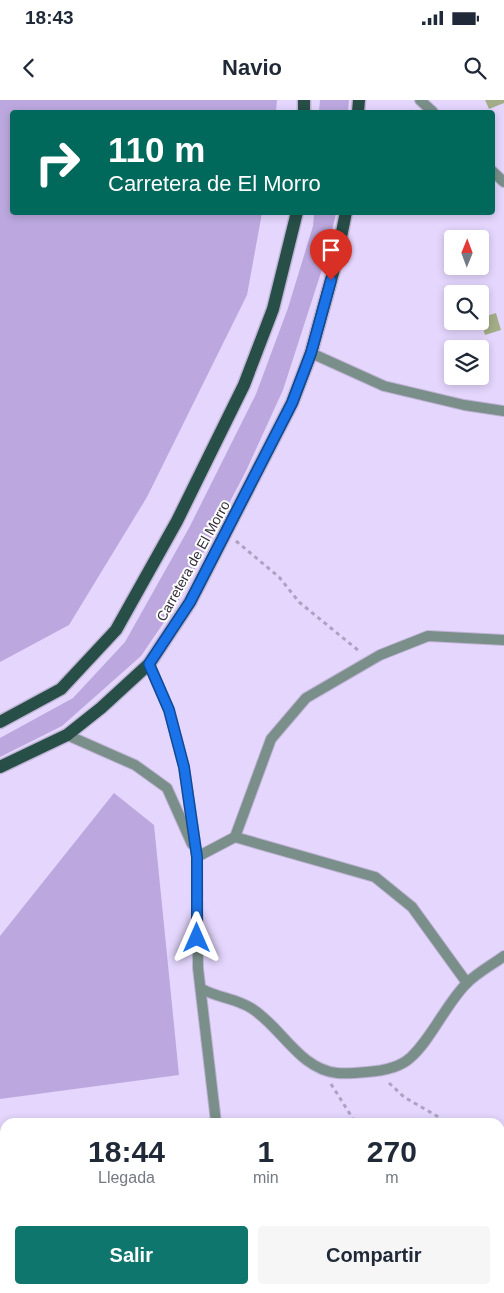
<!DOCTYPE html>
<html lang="es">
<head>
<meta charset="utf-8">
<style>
	body { margin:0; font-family:Arial,sans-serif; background:#f6f6f7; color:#1f2937; height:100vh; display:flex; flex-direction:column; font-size:19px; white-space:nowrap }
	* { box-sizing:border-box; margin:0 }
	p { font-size:16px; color:#747a83 }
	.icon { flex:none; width:28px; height:28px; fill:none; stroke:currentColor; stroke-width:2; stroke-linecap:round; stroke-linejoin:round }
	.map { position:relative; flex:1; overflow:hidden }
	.details { position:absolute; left:0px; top:1018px; width:505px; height:176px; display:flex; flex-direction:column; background:#fff; border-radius:15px 15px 0 0; box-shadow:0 2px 8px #0003 }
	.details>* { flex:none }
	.top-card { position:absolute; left:10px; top:10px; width:485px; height:105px; border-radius:5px; box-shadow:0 2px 8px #0003; background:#00695c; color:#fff; overflow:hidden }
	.needle { width:32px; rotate:1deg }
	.fabs { position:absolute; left:444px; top:130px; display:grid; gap:10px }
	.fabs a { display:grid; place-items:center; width:45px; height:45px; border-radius:5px; background:#fff; box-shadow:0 2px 8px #0003; font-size:25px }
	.pin { position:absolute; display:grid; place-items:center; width:42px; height:42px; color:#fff; margin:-51px -21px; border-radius:50% 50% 50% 0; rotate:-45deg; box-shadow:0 0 5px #0007 }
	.pin .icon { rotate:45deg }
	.me { position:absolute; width:55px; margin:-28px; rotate:0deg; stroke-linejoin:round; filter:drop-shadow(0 0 4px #0008) }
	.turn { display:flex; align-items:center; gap:18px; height:105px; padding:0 15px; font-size:22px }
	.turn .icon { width:65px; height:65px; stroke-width:2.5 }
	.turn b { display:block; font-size:35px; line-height:42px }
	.eta { display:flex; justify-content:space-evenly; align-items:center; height:85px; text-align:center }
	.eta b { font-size:30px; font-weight:600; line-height:35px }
	.cta { display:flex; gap:10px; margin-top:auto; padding:10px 15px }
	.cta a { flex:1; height:58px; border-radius:5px; background:#0f766e; color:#fff; font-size:20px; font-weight:600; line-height:58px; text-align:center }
	.cta a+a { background:#f6f6f7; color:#1f2937 }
	.status { display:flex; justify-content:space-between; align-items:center; height:35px; padding:0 25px; background:#fff; direction:ltr }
	.status svg { height:14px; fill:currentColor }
	header { display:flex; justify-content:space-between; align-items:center; height:65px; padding:0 15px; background:#fff; font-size:22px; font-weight:600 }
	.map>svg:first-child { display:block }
	.built { fill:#d8c8f5 }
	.green { fill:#bca8df }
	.building { fill:#a3ae88 }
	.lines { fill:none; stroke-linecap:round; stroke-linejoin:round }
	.lane-casing { stroke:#c0b4d6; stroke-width:11 }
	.street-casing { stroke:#c0b4d6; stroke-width:12 }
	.primary-casing { stroke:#c0b4d6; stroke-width:15 }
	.path { stroke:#ada2c1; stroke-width:3; stroke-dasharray:4 4; stroke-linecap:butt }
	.lane { stroke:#7a8f8a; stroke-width:9 }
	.street { stroke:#7a8f8a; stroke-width:10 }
	.primary { stroke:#274e47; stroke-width:12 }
	.route-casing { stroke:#114b97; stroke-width:12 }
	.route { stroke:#1a73e8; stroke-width:9 }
	.labels { text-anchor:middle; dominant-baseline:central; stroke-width:4; stroke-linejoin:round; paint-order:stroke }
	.street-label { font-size:14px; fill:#322d3b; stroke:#fff }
</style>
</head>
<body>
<div class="status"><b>18:43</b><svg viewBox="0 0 49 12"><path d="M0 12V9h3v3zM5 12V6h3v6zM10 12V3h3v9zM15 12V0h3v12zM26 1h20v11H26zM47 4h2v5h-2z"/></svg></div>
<header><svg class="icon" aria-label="back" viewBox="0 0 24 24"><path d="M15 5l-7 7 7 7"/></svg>Navio<svg class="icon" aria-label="search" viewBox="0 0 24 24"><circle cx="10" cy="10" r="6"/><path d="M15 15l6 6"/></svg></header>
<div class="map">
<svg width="504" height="1193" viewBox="0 0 504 1193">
	<rect width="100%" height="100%" fill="#e4d6fd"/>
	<polygon class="built" points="5,1099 5,1189 218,1189 219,1193 0,1193 0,1101"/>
	<g class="green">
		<polygon points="0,0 277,0 276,12 12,12 12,112 262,113 247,195 147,397 69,525 0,562"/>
		<polygon points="320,0 349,0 348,12 319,12"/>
		<polygon points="314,113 336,113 326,157 283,290 246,371 177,503 141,556 62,626 0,657 0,638 73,598 125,542 189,428 256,294 288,208 313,126"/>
		<polygon points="114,693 154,725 179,975 0,999 0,836"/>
	</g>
	<g class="building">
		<polygon points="485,0 504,0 504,3 489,9"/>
		<polygon points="496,213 501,230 485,235 480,218"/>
	</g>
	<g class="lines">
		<defs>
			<polyline id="lane" points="60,1193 76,1189"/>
			<g id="street">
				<polyline points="420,0 433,12"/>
				<polyline points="492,71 504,82"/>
				<polyline points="311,253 384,286 464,305 504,311"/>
				<polyline points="149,564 169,610 184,667 197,757 198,868 216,1022"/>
				<polyline points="67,635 135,665 167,688 192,744"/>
				<polyline points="235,737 375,777 412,807 467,883"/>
				<polyline points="197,757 235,737 271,639 306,598 380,555 428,536 504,540"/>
				<path d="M202 889C218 898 235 898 251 908 281 926 299 969 337 973 347 974 357 973 367 972 381 971 399 968 410 958 431 940 447 902 467 883 478 872 492 865 504 856"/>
				<polyline points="235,1189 235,1193"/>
			</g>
			<g id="primary">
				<polyline points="304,12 304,0"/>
				<polyline points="358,12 359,0"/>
				<polyline points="0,622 61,589 116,530 177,421 244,285 273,209 297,112"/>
				<polyline points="0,667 67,635 101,608 149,564 190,502 292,303 311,253 336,162 346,112"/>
			</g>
		</defs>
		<use href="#lane" class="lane-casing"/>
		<use href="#street" class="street-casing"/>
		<use href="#primary" class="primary-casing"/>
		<g class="path">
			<polyline points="236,441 279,477 299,502 359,551"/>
			<polyline points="389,983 404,997 437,1016 444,1022"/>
			<polyline points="331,984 355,1022"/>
			<polyline points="500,1186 504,1185"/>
			<polyline points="405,1189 407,1193"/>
			<polyline points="474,1193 490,1189"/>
		</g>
		<use href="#lane" class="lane"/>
		<use href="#street" class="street"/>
		<use href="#primary" class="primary"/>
	</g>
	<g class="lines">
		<defs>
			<polyline id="route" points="197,838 197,757 184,667 169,610 149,564 190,502 292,303 311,253 331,180"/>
		</defs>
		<use href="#route" class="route-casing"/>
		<use href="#route" class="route"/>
	</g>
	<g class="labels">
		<g class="street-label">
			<text transform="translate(193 461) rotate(-61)">Carretera de El Morro</text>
		</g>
	</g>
</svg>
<div class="fabs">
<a><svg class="needle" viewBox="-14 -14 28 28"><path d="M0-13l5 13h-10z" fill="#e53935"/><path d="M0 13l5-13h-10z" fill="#747a83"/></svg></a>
<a><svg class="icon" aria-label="search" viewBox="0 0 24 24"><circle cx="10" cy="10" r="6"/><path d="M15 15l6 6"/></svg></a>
<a><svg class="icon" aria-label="layers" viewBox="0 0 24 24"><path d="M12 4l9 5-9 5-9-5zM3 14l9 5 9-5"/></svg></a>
</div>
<div class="pin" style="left:331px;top:180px;background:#d93025"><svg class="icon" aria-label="arrive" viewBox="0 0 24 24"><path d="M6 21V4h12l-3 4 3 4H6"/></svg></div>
<svg class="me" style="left:197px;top:838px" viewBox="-20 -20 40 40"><path d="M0-17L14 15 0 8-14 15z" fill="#1a73e8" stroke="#fff" stroke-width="4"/></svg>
<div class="top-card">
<div class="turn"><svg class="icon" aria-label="right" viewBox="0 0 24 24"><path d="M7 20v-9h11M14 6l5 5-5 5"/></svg><div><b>110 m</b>Carretera de El Morro</div></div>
</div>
<section class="details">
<div class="eta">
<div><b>18:44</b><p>Llegada</p></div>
<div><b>1</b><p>min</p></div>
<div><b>270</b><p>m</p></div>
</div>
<div class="cta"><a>Salir</a><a>Compartir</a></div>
</section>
</div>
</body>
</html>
